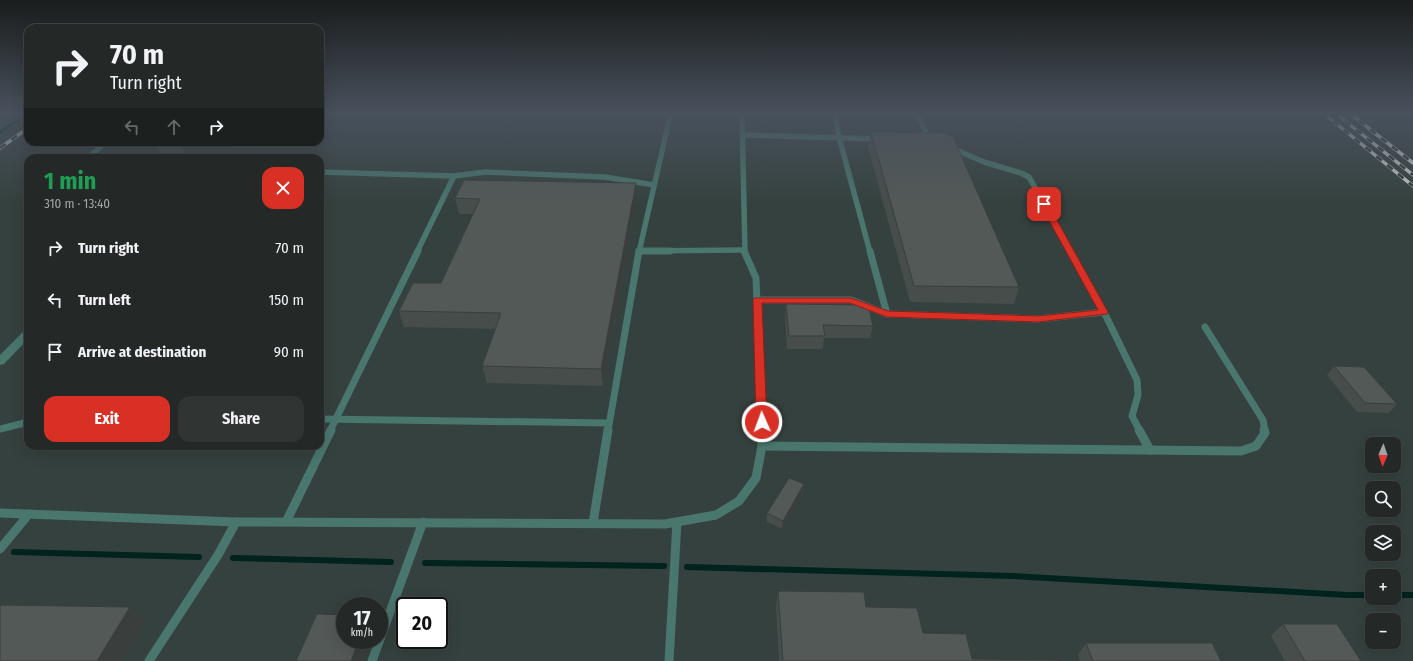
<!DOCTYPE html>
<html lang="en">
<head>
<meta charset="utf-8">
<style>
	body { margin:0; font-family:"Fira Sans Condensed",sans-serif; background:#303433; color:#f1f3f6; height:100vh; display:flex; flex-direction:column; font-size:15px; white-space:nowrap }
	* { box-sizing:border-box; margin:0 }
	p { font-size:13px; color:#a3a6a7 }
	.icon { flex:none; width:22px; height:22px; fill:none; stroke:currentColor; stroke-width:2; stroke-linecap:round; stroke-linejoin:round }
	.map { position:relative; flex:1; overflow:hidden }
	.side { position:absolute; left:24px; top:154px; width:300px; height:296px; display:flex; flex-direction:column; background:#242827; border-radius:12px; box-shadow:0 4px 16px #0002,0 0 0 1px #414444 }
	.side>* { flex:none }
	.top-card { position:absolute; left:24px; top:24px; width:300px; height:122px; border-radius:12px; box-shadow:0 4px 16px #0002,0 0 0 1px #414444; background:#242827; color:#f1f3f6; overflow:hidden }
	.needle { width:26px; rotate:182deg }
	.tools { position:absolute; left:1365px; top:437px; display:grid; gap:8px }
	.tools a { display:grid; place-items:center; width:36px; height:36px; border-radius:8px; background:#242827; box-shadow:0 4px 16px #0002,0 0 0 1px #414444; font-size:20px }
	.speed { position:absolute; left:336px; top:597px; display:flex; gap:8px; font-size:20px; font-weight:700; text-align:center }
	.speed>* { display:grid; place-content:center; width:52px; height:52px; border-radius:50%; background:#242827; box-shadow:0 4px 16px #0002,0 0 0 1px #414444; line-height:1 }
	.speed small { font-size:10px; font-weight:400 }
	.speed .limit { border:2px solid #111; border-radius:6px; background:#fff; color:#111 }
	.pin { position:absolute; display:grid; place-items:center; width:34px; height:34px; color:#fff; margin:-17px; border-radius:8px; box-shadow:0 2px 6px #0006 }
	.me { position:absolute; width:44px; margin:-22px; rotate:358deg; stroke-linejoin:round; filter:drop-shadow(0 0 3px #0008) }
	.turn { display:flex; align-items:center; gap:14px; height:84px; padding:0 20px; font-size:18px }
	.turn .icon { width:52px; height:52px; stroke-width:2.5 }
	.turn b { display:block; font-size:28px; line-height:34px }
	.lanes { display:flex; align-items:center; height:38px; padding:0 20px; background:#0003; justify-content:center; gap:20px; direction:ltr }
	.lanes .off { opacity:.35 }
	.round { display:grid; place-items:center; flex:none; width:42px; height:42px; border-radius:12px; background:#303433 }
	.headline { display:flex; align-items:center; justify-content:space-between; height:68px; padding:0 20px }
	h1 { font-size:24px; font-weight:700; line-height:30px; color:#1e9e55 }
	.button { display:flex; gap:8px; margin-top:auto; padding:8px 20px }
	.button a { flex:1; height:46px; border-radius:12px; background:#d93025; color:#fff; font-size:16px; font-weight:700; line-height:46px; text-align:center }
	.button a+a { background:#303433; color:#f1f3f6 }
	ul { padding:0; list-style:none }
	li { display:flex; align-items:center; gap:12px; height:52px; padding:0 20px }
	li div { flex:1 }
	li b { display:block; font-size:15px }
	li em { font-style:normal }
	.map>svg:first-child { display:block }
	.built { fill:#35413e; fill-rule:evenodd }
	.green { fill:#224b44 }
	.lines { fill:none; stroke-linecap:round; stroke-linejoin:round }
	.stream-far1 { stroke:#00231d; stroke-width:3.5 }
	.stream { stroke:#00231d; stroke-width:6 }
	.service-far2 { stroke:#49766d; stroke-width:5.5 }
	.service-far1 { stroke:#49766d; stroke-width:7 }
	.service { stroke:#49766d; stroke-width:9 }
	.minor { fill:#49766d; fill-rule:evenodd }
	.rail-casing { stroke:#d0d4d3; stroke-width:3.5 }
	.rail { stroke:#303534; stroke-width:2.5; stroke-dasharray:7; stroke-linecap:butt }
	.wall { fill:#474d4b }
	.shaded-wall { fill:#3a3e3d }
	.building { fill:#535957; stroke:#3a3e3d }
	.route { fill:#d93025; stroke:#8d1f18 }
</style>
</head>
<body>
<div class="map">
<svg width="1413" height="661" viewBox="0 0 1413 661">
	<rect width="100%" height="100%" fill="#303534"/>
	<path class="built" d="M320 112H1413V661H0V135L28 116V142H320ZM28 158H320V446H28ZM1372 444H1394V466H1372ZM1372 488H1394V510H1372ZM1372 532H1394V554H1372ZM1372 576H1394V598H1372ZM345 606H379V640H345ZM405 606H439V640H405ZM1372 620H1394V642H1372Z"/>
	<polygon class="green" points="0,112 28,112 28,116 0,135"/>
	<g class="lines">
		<polyline class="stream-far1" points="0,132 28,113"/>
		<g class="stream">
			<polyline points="14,552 199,557"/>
			<polyline points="233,558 391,562"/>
			<polyline points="425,563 664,566"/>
			<polyline points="687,567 1013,576 1347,595 1372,595"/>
			<polyline points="1394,595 1413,595"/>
		</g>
		<g class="service-far2">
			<polyline points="742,112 745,252"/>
			<polyline points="834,112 839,137 870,252"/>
			<polyline points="917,112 928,138 932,139"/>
			<polyline points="743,135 879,139"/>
			<polyline points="952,148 984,162 1021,173 1029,177 1071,252"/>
			<polyline points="88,158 106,142"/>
			<polyline points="320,172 454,176 417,252"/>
			<polyline points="454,176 485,172 605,177 654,185"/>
			<polyline points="639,251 744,250"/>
			<polyline points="639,252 671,112"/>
		</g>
		<g class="service-far1">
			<polyline points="639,251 670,251"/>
			<polyline points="744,251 756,278 762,431"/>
			<polyline points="870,251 887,314"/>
			<polyline points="758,300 851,300 887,314 1038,319 1104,312 1070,251"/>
			<polyline points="1104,312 1137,380 1138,395 1132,416 1140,431"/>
			<polyline points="1205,327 1263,420 1265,431"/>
			<polyline points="320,419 609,423"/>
			<polyline points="0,429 28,422"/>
			<polyline points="330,431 418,251"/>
			<polyline points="608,431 639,251"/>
		</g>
		<g class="service">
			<polyline points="1139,430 1150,450"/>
			<polyline points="762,446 1241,451 1256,446 1265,433 1264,430"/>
			<polyline points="0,513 236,522 665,524 716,515 739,501 756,478 762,446 762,430"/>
			<polyline points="286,522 331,430"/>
			<polyline points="593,523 608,430"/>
			<polyline points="0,549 29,514"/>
			<polyline points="149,661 218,555 236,522"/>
			<polyline points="372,661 423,522"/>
			<polyline points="669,661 677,522"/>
		</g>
		<polygon class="minor" points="28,330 28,339 4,364 0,365 0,355 24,331"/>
		<defs>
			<g id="rail">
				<polyline points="1322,112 1413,186"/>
				<polyline points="1334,112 1413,175"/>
				<polyline points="1348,112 1413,163"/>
				<polyline points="0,148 28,128"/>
			</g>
		</defs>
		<use href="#rail" class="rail-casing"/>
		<use href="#rail" class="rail"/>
	</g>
	<g class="wall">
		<polygon points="935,112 957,112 957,113 936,113"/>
		<polygon points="871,132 1019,287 1014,304 910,302 868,147"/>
		<polygon points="155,142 197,142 185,154 161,154 155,143"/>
		<polygon points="229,142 319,142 314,148 231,148"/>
		<polygon points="455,198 637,199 603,386 487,383 482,366 495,329 404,327 399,311 441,283 473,214 459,214"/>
		<polygon points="786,304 873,326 870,338 824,338 823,349 787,349 785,317"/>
		<polygon points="1334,366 1397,404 1389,413 1357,412 1327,375"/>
		<polygon points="804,484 803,493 782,529 767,522 767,513"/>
		<polygon points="778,591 866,607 923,633 972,659 1059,661 779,661 776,607"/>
		<polygon points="1283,624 1361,661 1285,661 1271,636"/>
		<polygon points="1086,643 1221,661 1080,661 1078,655"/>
	</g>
	<g class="shaded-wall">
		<polygon points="321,118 326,133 320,141 320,120"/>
		<polygon points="180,142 197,142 185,154 179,143"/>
		<polygon points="312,142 319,142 314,148"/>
		<polygon points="636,183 637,199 603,386 601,369"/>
		<polygon points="804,484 803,493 782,529 783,521"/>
		<polygon points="130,607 145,622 123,661 97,661"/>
		<polygon points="359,640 370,640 363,661 351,661"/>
	</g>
	<g class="building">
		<polygon points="871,132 943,133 953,137 1019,287 914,286"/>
		<polygon points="155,142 180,142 179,143 155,143"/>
		<polygon points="464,180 636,183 601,369 482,366 501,313 399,311 413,283 441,283 480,199 455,198"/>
		<polygon points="786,304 868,305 873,326 823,325 825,336 789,336"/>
		<polygon points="1334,366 1364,367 1397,404 1365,403"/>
		<polygon points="789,478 804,484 783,521 767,513"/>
		<polygon points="778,591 864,592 866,607 917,608 923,633 966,634 972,659 1059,660 1059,661 783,661"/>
		<polygon points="0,605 130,607 97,661 0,661"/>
		<polygon points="317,614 345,615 345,640 359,640 351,661 296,661"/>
		<polygon points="1283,624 1337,624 1361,661 1305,661"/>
		<polygon points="1086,643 1212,643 1221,661 1093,661"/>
	</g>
	<linearGradient id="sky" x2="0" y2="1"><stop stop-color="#1a1d1d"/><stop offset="0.55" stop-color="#48515c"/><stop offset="1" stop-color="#48515c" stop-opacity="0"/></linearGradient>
	<rect width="1413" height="205" fill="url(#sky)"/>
	<polygon class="route" points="1044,202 1048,204 1108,312 1107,314 1038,322 887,317 850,303 762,303 767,422 765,425 758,425 756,422 753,300 755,298 851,298 888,311 1038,316 1098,310 1040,204"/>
</svg>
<div class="tools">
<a><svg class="needle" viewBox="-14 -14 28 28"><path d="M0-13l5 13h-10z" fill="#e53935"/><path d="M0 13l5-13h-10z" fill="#a3a6a7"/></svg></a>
<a><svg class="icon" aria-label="search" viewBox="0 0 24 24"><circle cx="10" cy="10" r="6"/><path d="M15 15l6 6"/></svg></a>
<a><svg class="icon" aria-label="layers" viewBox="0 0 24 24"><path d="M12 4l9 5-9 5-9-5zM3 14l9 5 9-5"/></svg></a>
<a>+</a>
<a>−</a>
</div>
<div class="speed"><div>17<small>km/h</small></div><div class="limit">20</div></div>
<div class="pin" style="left:1044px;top:204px;background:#d93025"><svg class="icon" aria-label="arrive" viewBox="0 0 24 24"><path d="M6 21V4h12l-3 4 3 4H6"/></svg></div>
<svg class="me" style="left:762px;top:422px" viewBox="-20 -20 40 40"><circle r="17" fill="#d93025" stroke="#fff" stroke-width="3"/><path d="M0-11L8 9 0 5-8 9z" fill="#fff"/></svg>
<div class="top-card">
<div class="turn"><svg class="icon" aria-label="right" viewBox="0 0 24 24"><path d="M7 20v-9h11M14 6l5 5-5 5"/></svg><div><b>70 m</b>Turn right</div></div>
<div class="lanes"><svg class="icon off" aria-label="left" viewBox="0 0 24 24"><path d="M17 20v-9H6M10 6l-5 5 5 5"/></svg><svg class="icon off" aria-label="ahead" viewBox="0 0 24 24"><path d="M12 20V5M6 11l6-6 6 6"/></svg><svg class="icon" aria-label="right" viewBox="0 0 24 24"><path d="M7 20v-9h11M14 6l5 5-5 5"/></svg></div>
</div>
<section class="side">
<div class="headline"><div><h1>1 min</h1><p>310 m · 13:40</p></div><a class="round" style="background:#d93025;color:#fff"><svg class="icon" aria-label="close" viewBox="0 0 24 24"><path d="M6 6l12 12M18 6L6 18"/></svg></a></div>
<ul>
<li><svg class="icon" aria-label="right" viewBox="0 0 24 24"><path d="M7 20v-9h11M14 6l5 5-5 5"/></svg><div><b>Turn right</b></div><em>70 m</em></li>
<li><svg class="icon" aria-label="left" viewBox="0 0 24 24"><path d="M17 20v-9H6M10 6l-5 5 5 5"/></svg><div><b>Turn left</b></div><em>150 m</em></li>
<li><svg class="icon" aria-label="arrive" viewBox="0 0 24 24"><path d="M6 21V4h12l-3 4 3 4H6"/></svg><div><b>Arrive at destination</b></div><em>90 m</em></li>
</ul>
<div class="button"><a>Exit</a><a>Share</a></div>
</section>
</div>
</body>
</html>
